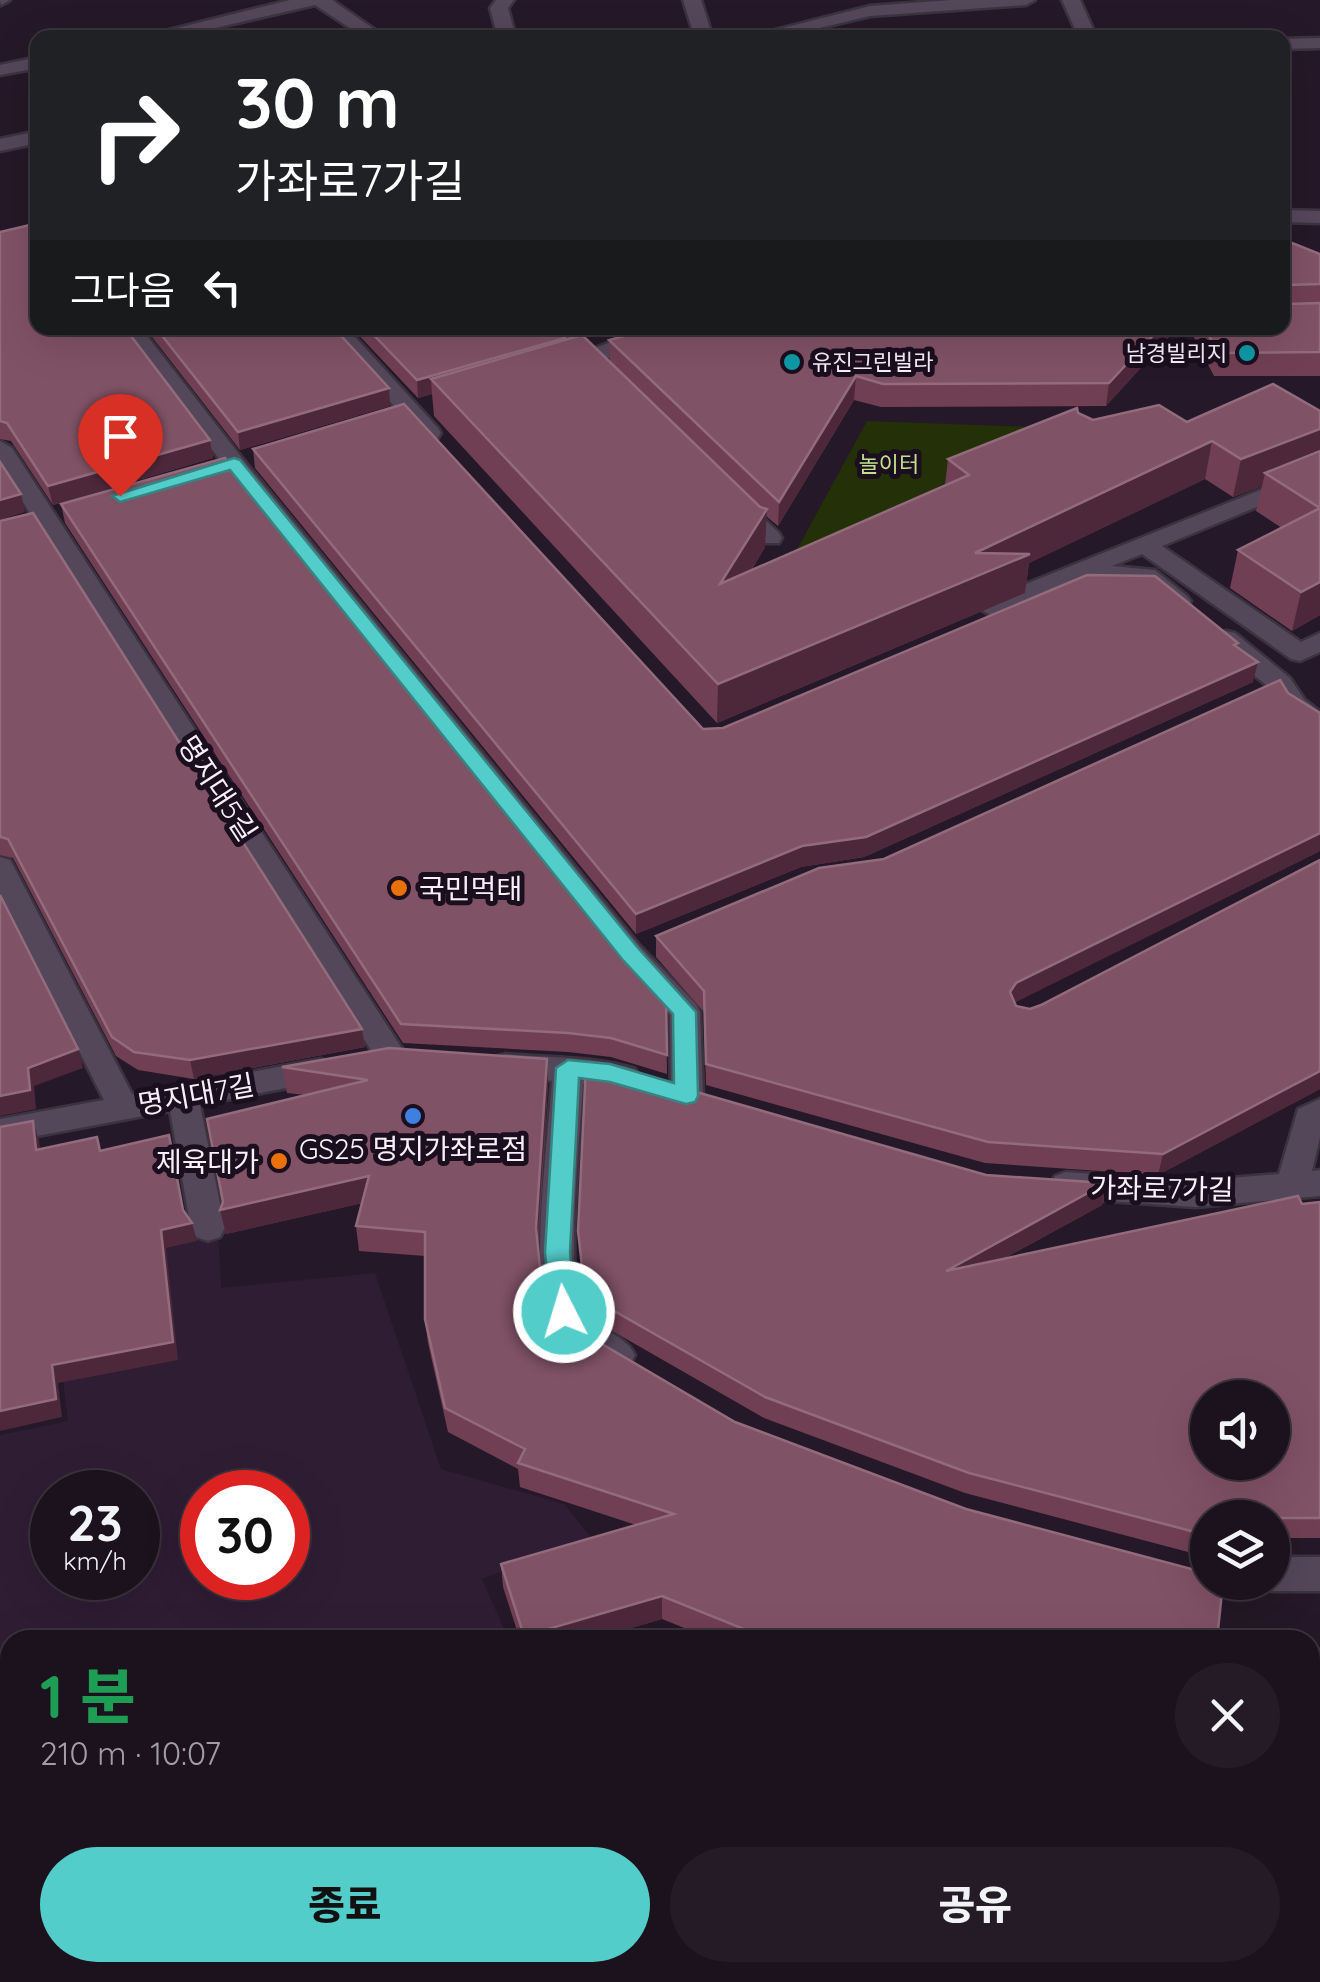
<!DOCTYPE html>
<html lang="ko">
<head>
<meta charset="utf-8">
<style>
	body { margin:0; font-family:Quicksand,"Noto Sans KR",sans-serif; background:#251b27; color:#f1f3f6; height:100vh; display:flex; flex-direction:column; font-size:38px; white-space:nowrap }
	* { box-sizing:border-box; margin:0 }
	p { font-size:32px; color:#a09ea4 }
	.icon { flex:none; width:55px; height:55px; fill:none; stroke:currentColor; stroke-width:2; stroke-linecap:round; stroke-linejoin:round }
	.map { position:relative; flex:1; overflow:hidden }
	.details { position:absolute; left:0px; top:1630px; width:1320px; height:352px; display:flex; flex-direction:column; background:#1c121e; border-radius:30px 30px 0 0; box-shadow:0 10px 40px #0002,0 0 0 2px #3a323c }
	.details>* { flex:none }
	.hud { position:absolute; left:30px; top:30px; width:1260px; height:305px; border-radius:20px; box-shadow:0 10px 40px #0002,0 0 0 2px #3a323c; background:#202124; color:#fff; overflow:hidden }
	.controls { position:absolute; left:1190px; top:1380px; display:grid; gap:20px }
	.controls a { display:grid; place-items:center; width:100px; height:100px; border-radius:50%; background:#1c121e; box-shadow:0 10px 40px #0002,0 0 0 2px #3a323c; font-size:50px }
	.speed { position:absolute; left:30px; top:1470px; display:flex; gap:20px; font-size:50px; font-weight:700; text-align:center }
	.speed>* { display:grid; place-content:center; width:130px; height:130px; border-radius:50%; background:#1c121e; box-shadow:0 10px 40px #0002,0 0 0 2px #3a323c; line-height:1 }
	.speed small { font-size:25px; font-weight:400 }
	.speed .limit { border:15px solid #d22; background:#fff; color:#111 }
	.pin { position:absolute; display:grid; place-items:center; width:85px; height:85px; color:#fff; margin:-102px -42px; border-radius:50% 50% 50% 0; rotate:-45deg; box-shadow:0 0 10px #0007 }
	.pin .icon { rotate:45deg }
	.me { position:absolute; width:110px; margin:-55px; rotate:355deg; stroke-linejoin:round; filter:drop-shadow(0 0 8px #0008) }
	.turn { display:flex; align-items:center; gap:35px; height:210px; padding:0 40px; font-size:45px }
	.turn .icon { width:130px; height:130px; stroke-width:2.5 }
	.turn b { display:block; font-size:70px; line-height:85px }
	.then { display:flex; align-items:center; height:95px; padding:0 40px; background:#0003; gap:20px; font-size:38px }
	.round { display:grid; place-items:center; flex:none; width:105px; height:105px; border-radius:52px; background:#251b27 }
	.headline { display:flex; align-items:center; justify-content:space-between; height:170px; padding:0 40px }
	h1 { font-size:60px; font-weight:800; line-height:75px; color:#1e9e55 }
	.action { display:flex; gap:20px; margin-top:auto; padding:20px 40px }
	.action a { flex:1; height:115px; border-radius:60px; background:#53cdca; color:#111; font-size:40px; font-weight:800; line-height:115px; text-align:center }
	.action a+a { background:#251b27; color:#f1f3f6 }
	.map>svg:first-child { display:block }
	.built { fill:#2f1d34; fill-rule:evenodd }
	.green { fill:#243007 }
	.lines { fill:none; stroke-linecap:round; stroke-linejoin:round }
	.street-casing { stroke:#3c3340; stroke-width:5 }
	.street { fill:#55475a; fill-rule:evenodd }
	.wall { fill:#713f53 }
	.shaded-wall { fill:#4d283a }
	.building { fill:#805265; stroke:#926b7c; stroke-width:2.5; fill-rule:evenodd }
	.route { fill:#53cdca; stroke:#368583; stroke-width:2.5 }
	.culture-dot { fill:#0f9aa8; stroke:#1b0e1f; stroke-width:4 }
	.food-dot { fill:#e8710a; stroke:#1b0e1f; stroke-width:4 }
	.shop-dot { fill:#3f7fe0; stroke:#1b0e1f; stroke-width:4 }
	.labels { text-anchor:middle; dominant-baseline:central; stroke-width:10; stroke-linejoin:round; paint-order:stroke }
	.far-poi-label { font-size:22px; fill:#f8effb; stroke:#1b0e1f; text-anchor:end }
	.far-park-label { font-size:22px; fill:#c3df8d; stroke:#1b0e1f }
	.street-label { font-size:28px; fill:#f8effb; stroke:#1b0e1f }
	.poi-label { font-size:28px; fill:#f8effb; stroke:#1b0e1f; text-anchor:start }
</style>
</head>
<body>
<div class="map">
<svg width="1320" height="1982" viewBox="0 0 1320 1982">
	<rect width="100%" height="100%" fill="#251828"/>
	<path class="built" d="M217 1208 221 1288 375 1273 441 1469 564 1504 591 1537 482 1579 509 1640H10V1972H1310V1660L1320 1658V1982H0V1435L68 1421 45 1236ZM52 1492H138V1578H52ZM202 1492H288V1578H202Z"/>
	<g class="green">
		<polygon points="867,421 1062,428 794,555"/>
		<polygon points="10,1917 10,1972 426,1973 423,1982 0,1982 0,1940"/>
	</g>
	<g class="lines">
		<defs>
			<g id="street">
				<polygon points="0,0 10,0 1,5"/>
				<polygon points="290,0 332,0 387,38 365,38 315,5 172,38 137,38"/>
				<polygon points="496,0 514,0 508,8 516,38 498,38 490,8"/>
				<polygon points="683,0 701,0 713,38 695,38"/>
				<polygon points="952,0 1035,0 1026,5 870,16 778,38 743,38 870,6"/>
				<polygon points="1062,0 1080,0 1097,38 1079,38"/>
				<polygon points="1320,38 1320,48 1282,49 1282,39"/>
				<polygon points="38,57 38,68 0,75 0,65"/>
				<polygon points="38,131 38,143 0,151 0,139"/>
				<polygon points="1282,210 1320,211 1320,223 1282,222"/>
				<polygon points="120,328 141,328 242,458 640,946 696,1004 700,1012 703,1096 698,1104 687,1108 676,1104 671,1096 670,1015 620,960 226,468"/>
				<polygon points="326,328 347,328 438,428 441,433 438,438 422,438"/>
				<polygon points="546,328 568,328 592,349 648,328 672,328 659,341 603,360 609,367 606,372 598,374 585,367 563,374 552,367 573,356"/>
				<polygon points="0,441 12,448 403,1050 407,1058 403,1066 392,1069 381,1066 0,466"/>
				<path d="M1320 466V481L1162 546 1301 642 1320 633V652L1300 661 1291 659 1142 554 1112 566 1155 570 1187 596 1191 601 1187 606C1163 612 1158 589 1139 582 1112 572 1087 592 1062 598L1050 592 990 615 977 607 981 602Z"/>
				<polygon points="736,498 744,500 779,533 782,538 779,543 761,543 728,510 724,505"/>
				<polygon points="1226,631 1235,633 1290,678 1304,699 1320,712 1320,733 1285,711 1271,689 1217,645 1213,639 1217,633"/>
				<polygon points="0,857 10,860 14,867 132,1094 321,1059 332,1063 337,1071 332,1079 200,1105 225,1228 220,1237 208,1241 196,1237 191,1228 170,1111 0,1143 0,1119 104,1100 0,895"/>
				<path d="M506 1054C549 1058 593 1056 635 1069L640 1077 635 1085 624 1089 583 1084C581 1125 564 1282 583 1310 597 1330 625 1334 635 1355L630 1365 618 1369C593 1361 556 1340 547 1313 531 1261 548 1140 552 1081L495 1073 491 1065 495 1057Z"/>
				<polygon points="1320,1099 1320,1137 1312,1171 1320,1170 1320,1196 1195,1207 1066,1198 1055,1194 1050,1185 1055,1176 1066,1172 1195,1181 1279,1174 1298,1109"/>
				<polygon points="1272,1557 1320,1557 1320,1591 1272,1591 1259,1586 1257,1582 1272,1582"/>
			</g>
		</defs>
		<use href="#street" class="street-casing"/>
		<use href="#street" class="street"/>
	</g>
	<g class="wall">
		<polygon points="0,232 210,440 213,458 53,505 11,441 0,439"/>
		<polygon points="1282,239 1320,254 1320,376 1214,376 1189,328 1282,328"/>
		<polygon points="145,328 334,328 390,406 240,450"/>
		<polygon points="352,328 555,328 565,340 610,362 609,340 1177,328 1106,406 881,407 854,400 778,526 766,516 765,547 751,571 945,485 948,459 1078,413 1093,420 1187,422 1320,411 1320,615 1292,631 1230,588 1238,550 1282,528 1256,511 1262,486 1233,497 1205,479 1029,563 1025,593 717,723 434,416 432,394 418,398"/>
		<polygon points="253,449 703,729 723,728 1238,643 1237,647 1253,682 864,857 801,867 636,934 255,468"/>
		<polygon points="61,504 617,943 666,997 667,1074 611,1057 568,1052 403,1043 65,523"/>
		<polygon points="0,521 362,1029 365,1047 194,1079 138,1070 116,1056 13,858 0,855"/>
		<polygon points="1320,851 1015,1002 1016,1006 1030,1009 1041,1005 1320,860 1320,1089 1158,1175 985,1163 706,1085 704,1012 656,957 656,936"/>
		<polygon points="282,1067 548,1084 538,1247 542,1288 573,1327 735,1422 1217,1640 714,1640 662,1619 590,1640 520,1640 503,1587 501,1564 636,1525 520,1487 518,1469 448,1432 428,1343 425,1319 425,1256 359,1251 356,1226 362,1203 226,1234 220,1210 305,1095 287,1093"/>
		<polygon points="986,1175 1106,1183 1102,1205 1003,1259 1320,1202 1320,1538 1272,1538 1272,1518 1208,1518 1208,1552 1188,1552 965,1493 764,1418 602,1325 585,1305 578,1231"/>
		<polygon points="1320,1649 1320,1783 1310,1785 1310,1651"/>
	</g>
	<g class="shaded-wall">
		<polygon points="1160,328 1177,328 1106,406 1109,383"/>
		<polygon points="565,338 565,355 431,379 432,394 418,398 417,380"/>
		<polygon points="856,376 854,400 778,526 779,502"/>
		<polygon points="389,388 390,406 240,450 238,432"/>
		<polygon points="1320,429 1320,464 1265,473 1262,486 1233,497 1241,459"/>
		<polygon points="210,440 213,458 53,505 48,486"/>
		<polygon points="1212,441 1205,479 1029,563 1025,593 717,723 718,684 975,553"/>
		<polygon points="21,494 25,512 0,520 0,500"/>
		<polygon points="767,509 765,547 719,623 720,584"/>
		<polygon points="1320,582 1320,615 1292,631 1301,592"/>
		<polygon points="1258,662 1253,682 864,857 801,867 636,934 636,914"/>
		<polygon points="1320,833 1320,851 1012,1004 1010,992 1016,983"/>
		<polygon points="362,1029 365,1047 194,1079 190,1060"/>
		<polygon points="78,1049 83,1068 34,1086 36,1109 0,1116 0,1096 28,1068"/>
		<polygon points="547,1059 548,1084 537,1252 536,1228"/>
		<polygon points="1320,1071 1320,1089 1158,1175 1163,1154"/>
		<polygon points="33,1121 39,1140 42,1168 36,1150"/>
		<polygon points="169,1135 186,1224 192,1223 197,1241 166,1248 178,1360 58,1383 62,1417 0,1431 0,1411 161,1230"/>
		<polygon points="369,1176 372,1201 226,1234 220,1210"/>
		<polygon points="1106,1183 1102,1205 942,1292 946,1271"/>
		<polygon points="662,1596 662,1619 590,1640 524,1640 524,1636"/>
	</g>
	<g class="building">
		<polygon points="38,223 38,328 125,328 210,440 48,486 7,423 0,421 0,232"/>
		<polygon points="1282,239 1320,254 1320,284 1287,285 1283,289 1287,304 1320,303 1320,352 1218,353 1205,328 1282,328"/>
		<polygon points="156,328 334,328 389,388 238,432"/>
		<polygon points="367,328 555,328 565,338 417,380"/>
		<polygon points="653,328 1160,328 1109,383 883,384 856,376 779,502 609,340"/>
		<polygon points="582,335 760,507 767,509 720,584 969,475 948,459 1077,408 1078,413 1093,420 1159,405 1187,422 1273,384 1320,411 1320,429 1241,459 1212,441 975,553 1030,554 718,684 431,379"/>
		<polygon points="404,404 703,729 723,728 1087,575 1155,576 1238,643 1234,645 1258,662 866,837 802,846 636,914 253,449"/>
		<polygon points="1320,451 1320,508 1265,473"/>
		<polygon points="225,458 617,943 666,997 667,1055 611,1038 568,1033 401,1024 61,504"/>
		<polygon points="0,462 21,494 0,500"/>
		<polygon points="1320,508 1320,582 1301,592 1238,550"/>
		<polygon points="33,513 362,1029 190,1060 134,1052 112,1037 8,839 0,837 0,521"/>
		<polygon points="1280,680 1288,693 1320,713 1320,833 1016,983 1010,992 1016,1006 1030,1009 1041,1005 1320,860 1320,1071 1163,1154 988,1142 706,1064 704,991 656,936 819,868 884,859"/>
		<polygon points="0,895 78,1049 28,1068 30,1090 0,1096"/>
		<polygon points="389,1048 547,1059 536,1228 542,1288 573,1327 735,1422 966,1509 1195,1570 1208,1569 1208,1582 1223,1582 1217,1640 771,1640 662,1596 524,1636 501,1564 674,1514 518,1463 525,1449 445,1408 425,1319 425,1232 356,1226 369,1176 220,1210 223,1202 207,1119 368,1080 282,1067"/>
		<path d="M586 1066 609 1067 986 1175 1106 1183 946 1271 1298 1196 1302 1204 1320 1202V1518H1208V1532H1195L969 1473 765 1397 602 1304 584 1284 578 1231ZM1208 1398H1272V1462H1208Z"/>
		<polygon points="33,1121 36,1150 97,1137 100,1151 169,1135 183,1210 192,1223 161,1230 173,1342 52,1365 56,1399 0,1411 0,1127"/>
		<polygon points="1320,1649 1320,1763 1310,1765 1310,1651"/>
	</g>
	<polygon class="route" points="234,458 240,460 638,948 696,1012 698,1096 695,1102 686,1104 610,1082 579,1078 570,1252 576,1312 573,1320 564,1323 554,1320 551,1312 545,1252 556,1068 568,1060 610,1064 674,1083 673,1014 622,959 230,470 120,502 112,496"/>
	<g class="culture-dot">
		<circle cx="1247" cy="353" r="10"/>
		<circle cx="792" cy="362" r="10"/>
	</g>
	<g class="food-dot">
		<circle cx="399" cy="888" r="10"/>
		<circle cx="279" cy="1161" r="10"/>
	</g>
	<circle class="shop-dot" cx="413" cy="1116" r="10"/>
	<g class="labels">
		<g class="far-poi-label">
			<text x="1227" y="353">남경빌리지</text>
			<text x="812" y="362" text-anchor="start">유진그린빌라</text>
		</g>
		<g class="far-park-label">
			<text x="889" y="464">놀이터</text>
		</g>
		<g class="street-label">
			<text transform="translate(218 788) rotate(57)">명지대5길</text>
			<text transform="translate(196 1094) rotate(-10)">명지대7길</text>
			<text transform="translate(1162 1188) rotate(1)">가좌로7가길</text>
		</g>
		<g class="poi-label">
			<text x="419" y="888">국민먹태</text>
			<text x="413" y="1148" text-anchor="middle">GS25 명지가좌로점</text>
			<text x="259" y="1161" text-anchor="end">제육대가</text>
		</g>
	</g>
</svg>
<div class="controls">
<a><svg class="icon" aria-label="sound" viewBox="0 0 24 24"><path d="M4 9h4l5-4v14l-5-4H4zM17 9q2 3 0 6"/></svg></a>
<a><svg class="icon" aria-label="layers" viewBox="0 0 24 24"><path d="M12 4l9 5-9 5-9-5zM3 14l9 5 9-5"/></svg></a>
</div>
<div class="speed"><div>23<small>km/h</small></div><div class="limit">30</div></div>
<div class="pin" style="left:120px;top:496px;background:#d93025"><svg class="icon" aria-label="arrive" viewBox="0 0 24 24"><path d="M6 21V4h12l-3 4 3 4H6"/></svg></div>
<svg class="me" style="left:564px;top:1312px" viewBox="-20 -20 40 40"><circle r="17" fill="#53cdca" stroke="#fff" stroke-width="3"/><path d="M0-11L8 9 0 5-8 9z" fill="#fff"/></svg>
<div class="hud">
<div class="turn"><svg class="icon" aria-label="right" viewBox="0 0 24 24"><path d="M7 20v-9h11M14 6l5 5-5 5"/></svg><div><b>30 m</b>가좌로7가길</div></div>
<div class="then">그다음<svg class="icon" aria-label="left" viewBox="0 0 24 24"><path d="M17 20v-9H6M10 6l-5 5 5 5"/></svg></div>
</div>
<section class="details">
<div class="headline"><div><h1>1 분</h1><p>210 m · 10:07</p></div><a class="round"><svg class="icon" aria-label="close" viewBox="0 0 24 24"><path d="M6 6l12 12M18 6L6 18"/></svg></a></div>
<div class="action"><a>종료</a><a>공유</a></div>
</section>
</div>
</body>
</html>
